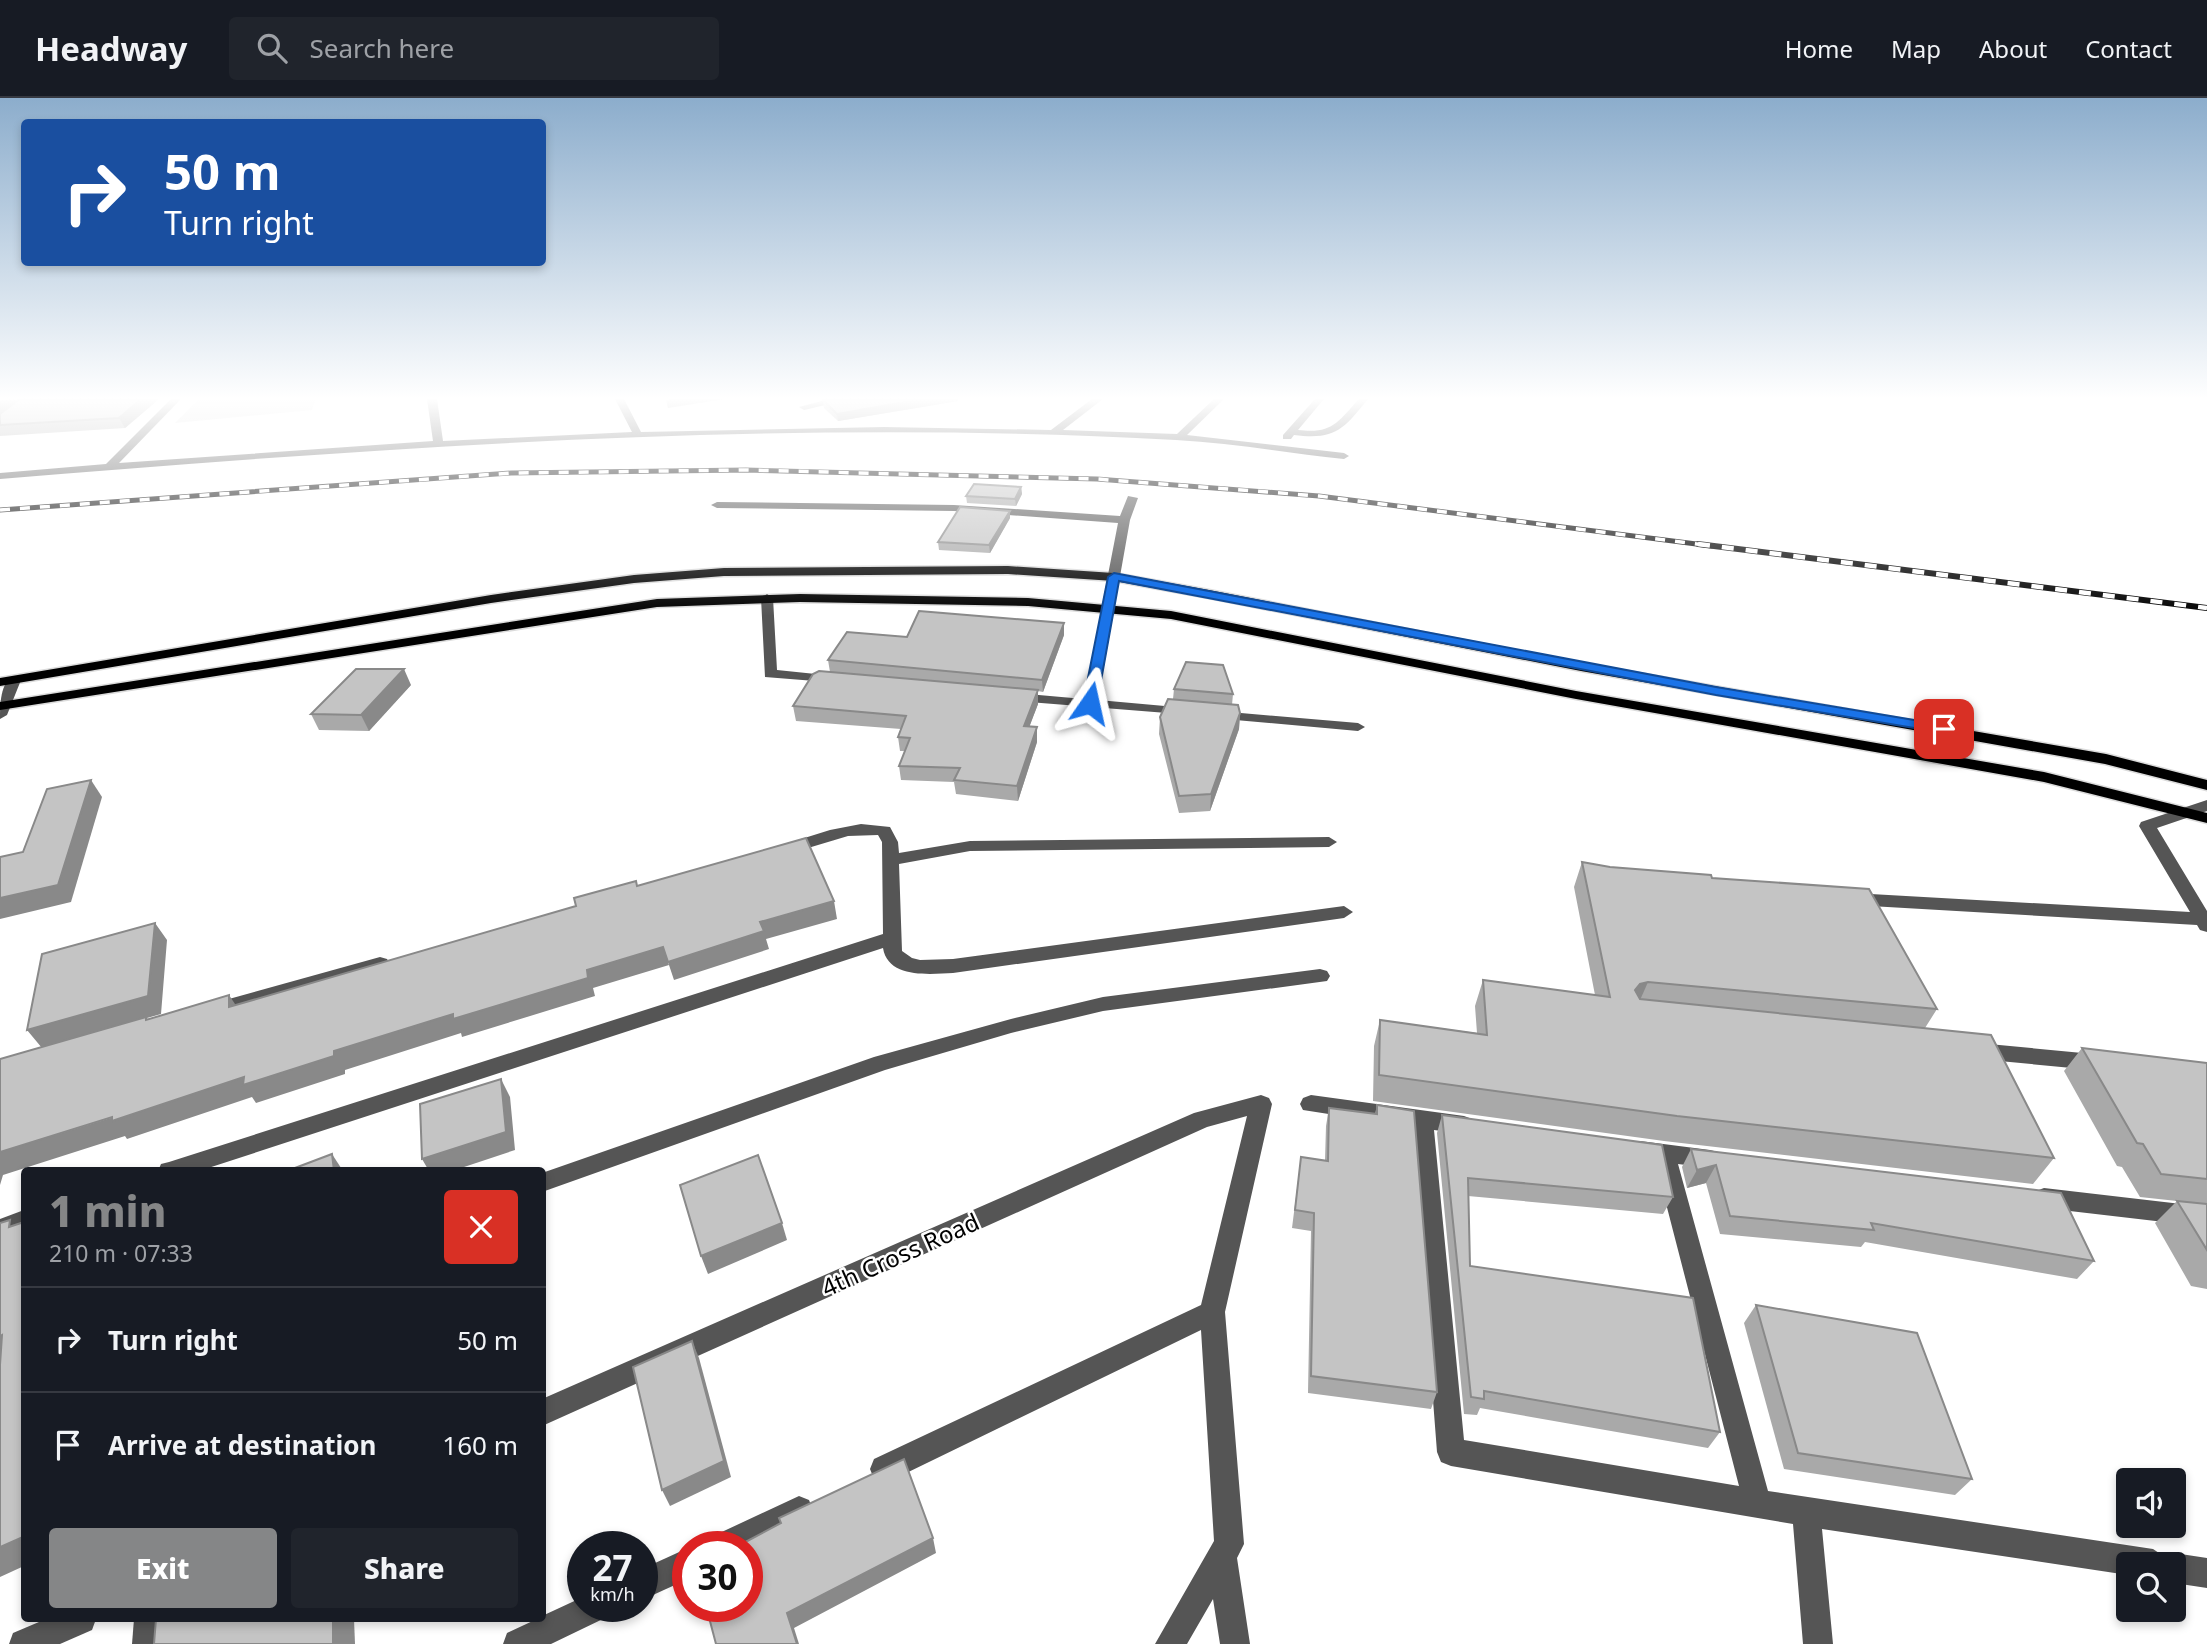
<!DOCTYPE html>
<html lang="en">
<head>
<meta charset="utf-8">
<style>
	body { margin:0; font-family:"Noto Sans",sans-serif; background:#20242c; color:#f1f3f6; height:100vh; display:flex; flex-direction:column; font-size:26px; white-space:nowrap }
	* { box-sizing:border-box; margin:0 }
	p { font-size:23px; color:#9ea1a6 }
	.icon { flex:none; width:38px; height:38px; fill:none; stroke:currentColor; stroke-width:2; stroke-linecap:round; stroke-linejoin:round }
	.map { position:relative; flex:1; overflow:hidden }
	.panel { position:absolute; left:21px; top:1069px; width:525px; height:455px; display:flex; flex-direction:column; background:#171b24; border-radius:7px; box-shadow:0 4px 10px #0003 }
	.panel>* { flex:none }
	.top-card { position:absolute; left:21px; top:21px; width:525px; height:147px; border-radius:7px; box-shadow:0 4px 10px #0003; background:#1a4fa0; color:#fff; overflow:hidden }
	.controls { position:absolute; left:2116px; top:1370px; display:grid; gap:14px }
	.controls a { display:grid; place-items:center; width:70px; height:70px; border-radius:7px; background:#171b24; box-shadow:0 4px 10px #0003; font-size:35px }
	.speed { position:absolute; left:567px; top:1433px; display:flex; gap:14px; font-size:35px; font-weight:700; text-align:center }
	.speed>* { display:grid; place-content:center; width:91px; height:91px; border-radius:50%; background:#171b24; box-shadow:0 4px 10px #0003; line-height:1 }
	.speed small { font-size:18px; font-weight:400 }
	.speed .limit { border:10px solid #d22; background:#fff; color:#111 }
	.pin { position:absolute; display:grid; place-items:center; width:60px; height:60px; color:#fff; margin:-30px; border-radius:14px; box-shadow:0 4px 10px #0006 }
	.me { position:absolute; width:77px; margin:-38px; rotate:11deg; stroke-linejoin:round; filter:drop-shadow(0 0 5px #0008) }
	.turn { display:flex; align-items:center; gap:24px; height:147px; padding:0 28px; font-size:32px }
	.turn .icon { width:91px; height:91px; stroke-width:2.5 }
	.turn b { display:block; font-size:49px; line-height:60px }
	.round { display:grid; place-items:center; flex:none; width:74px; height:74px; border-radius:7px; background:#20242c }
	.headline { display:flex; align-items:center; justify-content:space-between; height:119px; padding:0 28px }
	h1 { font-size:42px; font-weight:800; line-height:52px; color:#858687 }
	.primary-button { display:flex; gap:14px; margin-top:auto; padding:14px 28px }
	.primary-button a { flex:1; height:80px; border-radius:7px; background:#858687; color:#fff; font-size:28px; font-weight:800; line-height:80px; text-align:center }
	.primary-button a+a { background:#20242c; color:#f1f3f6 }
	ul { padding:0; list-style:none }
	li { display:flex; align-items:center; gap:21px; height:105px; padding:0 28px; border-top:2px solid #363941 }
	li div { flex:1 }
	li b { display:block; font-size:26px }
	li em { font-style:normal }
	header { display:flex; align-items:center; gap:42px; box-sizing:border-box; height:98px; padding:0 35px; background:#171b24; border-bottom:2px solid #363941 }
	header strong { font-size:33px }
	nav { display:flex; gap:38px; margin-inline-start:auto; font-size:24px }
	.search { width:490px; height:63px; background:#20242c; display:flex; align-items:center; gap:18px; box-sizing:border-box; padding:0 24px; border-radius:7px; color:#9ea1a6; font-size:26px }
	.map>svg:first-child { display:block }
	.green { fill:#dcdcdc }
	.lines { fill:none; stroke-linecap:round; stroke-linejoin:round }
	.major-casing { stroke:#dbdbdb; stroke-width:3 }
	.minor { fill:#555; fill-rule:evenodd }
	.major { fill:#000; fill-rule:evenodd }
	.rail-far1-casing { stroke:#000; stroke-width:5 }
	.rail-casing { stroke:#000; stroke-width:6 }
	.rail-far1 { stroke:#fff; stroke-width:3.5; stroke-dasharray:10; stroke-linecap:butt }
	.rail { stroke:#fff; stroke-width:4.5; stroke-dasharray:12; stroke-linecap:butt }
	.wall { fill:#a9a9a9 }
	.shaded-wall { fill:#898989 }
	.building { fill:#c4c4c4; stroke:#898989; stroke-width:2 }
	.route { fill:#1a73e8; stroke:#114b97; stroke-width:2 }
	.labels { text-anchor:middle; dominant-baseline:central; stroke-width:5; stroke-linejoin:round; paint-order:stroke }
	.near-street-label { font-size:24px; fill:#000; stroke:#fff }
</style>
</head>
<body>
<header>
<strong>Headway</strong>
<div class="search"><svg class="icon" aria-label="search" viewBox="0 0 24 24"><circle cx="10" cy="10" r="6"/><path d="M15 15l6 6"/></svg>Search here</div>
<nav><a>Home</a><a>Map</a><a>About</a><a>Contact</a></nav>
</header>
<div class="map">
<svg width="2207" height="1546" viewBox="0 0 2207 1546">
	<rect width="100%" height="100%" fill="#fff"/>
	<polygon class="green" points="199,301 315,301 312,312 175,325"/>
	<g class="lines">
		<defs>
			<g id="major">
				<polygon points="1008,468 1114,475 1209,492 1581,565 2106,656 2207,682 2207,692 2105,666 1581,573 1209,500 1114,483 1008,476 724,478 634,485 491,505 0,588 0,580 491,497 634,477 724,470"/>
				<polygon points="800,496 1028,500 1171,513 1576,593 2044,674 2207,715 2207,725 2044,684 1576,601 1171,521 1028,508 800,504 657,509 0,612 0,604 657,501"/>
			</g>
		</defs>
		<use href="#major" class="major-casing"/>
		<g class="minor">
			<path d="M171 301H181L119 365 433 343 427 301H437L443 343 632 334 615 301H624L641 334 884 329 1051 332 1092 301H1103L1063 332 1177 336 1214 301H1224L1187 337 1344 355 1349 358 1344 361C1288 355 1232 345 1176 342 784 320 390 349 0 381V375L106 366Z"/>
			<polygon points="829,301 851,301 804,312 799,309"/>
			<path d="M1315 301H1324L1298 332C1332 336 1337 325 1359 301H1368C1343 332 1335 342 1294 337L1291 341H1283V337Z"/>
			<polygon points="1128,398 1138,400 1130,422 1098,602 1187,610 1192,611 1194,614 1192,617 1016,603 1009,599 1016,595 1084,601 1118,425 954,413 717,410 711,407 717,404 954,407 1120,418"/>
			<polygon points="767,496 773,500 777,572 835,578 842,582 840,585 765,579 761,500"/>
			<path d="M14 578 21 582 7 617 0 621C0 607 0 584 14 578Z"/>
			<polygon points="1218,613 1358,625 1365,629 1358,633 1213,620 1211,617 1213,614"/>
			<polygon points="2207,702 2207,713 2157,730 2207,813 2207,834 2200,832 2197,827 1853,807 1844,801 1853,795 2190,814 2139,728 2141,724"/>
			<path d="M861 726 890 729 898 744 899 755 970 743 1329 739 1337 744 1329 749 970 753 899 766 902 853 912 860 920 862 953 861 1344 808 1353 814 1344 820 953 875C930 876 888 881 883 850L199 1073H158L161 1066 169 1064 883 836 882 744 878 737 848 738 788 756 779 751 782 747 830 732Z"/>
			<polygon points="380,859 387,861 390,866 387,871 211,920 204,918 201,913 204,908 211,906"/>
			<polygon points="1320,871 1327,873 1330,878 1327,883 1103,913 1011,935 885,972 542,1094 542,1075 874,959 1011,921 1103,899"/>
			<polygon points="1978,945 2093,956 2100,958 2103,964 2100,970 2093,972 1978,961 1971,959 1968,953 1971,947"/>
			<polygon points="1261,997 1269,1000 1272,1006 1225,1214 1244,1446 1237,1460 1250,1546 1220,1546 1213,1501 1187,1546 1155,1546 1214,1443 1201,1232 894,1381 884,1385 874,1381 870,1371 874,1361 1201,1207 1247,1018 1207,1029 542,1328 542,1301 1194,1015"/>
			<polygon points="1311,997 1464,1018 1472,1021 1475,1027 1472,1033 1464,1036 1434,1032 1464,1342 1739,1388 1655,1063 1632,1058 1629,1052 1632,1046 1640,1043 1710,1052 1718,1054 1721,1061 1718,1068 1710,1070 1678,1066 1768,1393 2153,1451 2165,1459 2174,1455 2207,1460 2207,1490 2174,1485 2174,1466 2128,1466 2128,1477 1822,1431 1833,1546 1803,1546 1793,1426 1451,1368 1441,1364 1437,1354 1412,1029 1303,1012 1300,1006 1303,1000"/>
			<polygon points="2044,1090 2207,1109 2207,1129 2044,1110 2036,1107 2032,1100 2036,1093"/>
			<polygon points="24,1112 24,1132 0,1141 0,1121"/>
			<polygon points="799,1398 809,1402 813,1412 809,1422 747,1452 747,1449 706,1449 711,1439"/>
			<polygon points="688,1450 688,1481 642,1502 642,1471"/>
			<polygon points="583,1499 583,1508 611,1508 607,1519 551,1546 503,1546 507,1535 537,1521 542,1521 542,1518"/>
			<polygon points="46,1521 96,1521 92,1532 60,1546 9,1546 13,1535"/>
			<polygon points="134,1521 164,1521 162,1546 132,1546"/>
		</g>
		<use href="#major" class="major"/>
		<defs>
			<polyline id="rail-far1" points="0,412 511,375 746,372 1097,381 1319,398 1712,448"/>
			<polyline id="rail" points="1698,446 2207,510"/>
		</defs>
		<use href="#rail-far1" class="rail-far1-casing"/>
		<use href="#rail" class="rail-casing"/>
		<use href="#rail-far1" class="rail-far1"/>
		<use href="#rail" class="rail"/>
	</g>
	<g class="wall">
		<polygon points="159,301 125,330 0,338 0,327"/>
		<polygon points="823,302 958,303 838,323 824,310"/>
		<polygon points="1021,389 1022,396 1016,408 967,405 966,398"/>
		<polygon points="1010,413 1010,420 990,455 939,452 938,444"/>
		<polygon points="1064,525 1064,537 1043,594 1038,593 1038,606 1029,629 1037,644 1018,703 956,696 954,684 901,682 899,668 905,653 900,653 898,639 901,631 796,623 793,608 830,574 828,562 907,539"/>
		<polygon points="411,587 369,633 319,632 311,616"/>
		<polygon points="1174,591 1233,596 1232,607 1240,615 1239,631 1210,713 1179,715 1159,636 1160,619 1173,601"/>
		<polygon points="1582,764 1610,769 1712,780 1937,911 1925,930 2054,1060 2033,1086 1664,1043 1373,1003 1374,948 1380,922 1477,935 1475,908 1483,882 1595,897 1574,789"/>
		<polygon points="2082,950 2207,965 2207,1191 2191,1188 2155,1125 2177,1103 2140,1099 2122,1069 2117,1068 2064,973"/>
		<polygon points="1377,1007 1437,1294 1431,1311 1308,1295 1311,1133 1292,1130 1301,1059 1325,1063 1326,1028 1329,1010 1375,1016"/>
		<polygon points="1442,1017 1673,1099 1663,1116 1468,1098 1470,1168 1720,1334 1708,1350 1480,1310 1477,1317 1464,1316 1437,1035"/>
		<polygon points="1691,1051 2094,1163 2077,1181 1865,1144 1861,1149 1720,1136 1706,1085 1687,1090 1682,1069"/>
		<polygon points="1756,1207 1972,1381 1955,1397 1784,1371 1744,1225"/>
	</g>
	<g class="shaded-wall">
		<polygon points="20,301 0,317 0,302"/>
		<polygon points="141,301 159,301 125,330 119,320"/>
		<polygon points="671,301 725,301 668,310 666,302"/>
		<polygon points="922,301 958,301 958,303 838,323 837,316"/>
		<polygon points="1021,389 1022,396 1016,408 1015,401"/>
		<polygon points="1010,413 1010,420 990,455 989,447"/>
		<polygon points="1064,525 1064,537 1043,594 1042,582"/>
		<polygon points="404,571 411,587 369,633 361,617"/>
		<polygon points="1038,592 1038,606 1024,643 1024,628"/>
		<polygon points="1240,615 1239,631 1210,713 1211,696"/>
		<polygon points="1037,629 1037,644 1018,703 1017,688"/>
		<polygon points="91,682 102,699 71,804 0,821 0,800"/>
		<polygon points="834,803 837,821 766,841 769,851 674,882 668,864 760,824"/>
		<polygon points="155,825 167,842 161,916 147,920 160,937 42,950 27,932"/>
		<polygon points="663,849 669,867 593,890 595,898 462,939 461,935 345,972 345,976 256,1005 252,999 127,1041 125,1038 3,1077 0,1087 0,1054 244,979 334,953 587,872"/>
		<polygon points="1648,884 1637,909 1635,892 1640,886"/>
		<polygon points="229,897 241,915 229,909"/>
		<polygon points="501,981 510,999 515,1052 452,1073 429,1073 422,1061"/>
		<polygon points="332,1056 343,1073 334,1073"/>
		<polygon points="1716,1067 1706,1085 1687,1090 1697,1072"/>
		<polygon points="782,1125 787,1142 708,1176 701,1158"/>
		<polygon points="2,1237 24,1257 0,1267 0,1238"/>
		<polygon points="692,1243 699,1260 731,1379 670,1408 662,1392"/>
		<polygon points="24,1426 24,1468 0,1479 0,1449"/>
		<polygon points="933,1440 936,1455 794,1530 799,1546 797,1546 787,1515"/>
		<polygon points="333,1521 354,1521 355,1546 333,1546"/>
	</g>
	<g class="building">
		<polygon points="20,301 141,301 119,320 0,327 0,316"/>
		<polygon points="827,301 922,301 837,316 823,302"/>
		<polygon points="974,386 1021,389 1015,401 966,398"/>
		<polygon points="960,409 1010,413 989,447 938,444"/>
		<polygon points="919,513 1064,525 1042,582 828,562 847,534 907,539"/>
		<polygon points="1186,564 1223,567 1233,596 1174,591"/>
		<polygon points="356,571 404,571 361,617 311,616"/>
		<polygon points="819,573 1038,592 1024,628 1037,629 1017,688 954,682 960,670 899,668 910,640 898,639 906,618 793,608 813,576"/>
		<polygon points="1168,601 1238,607 1240,615 1211,696 1179,698 1160,619"/>
		<polygon points="91,682 58,787 0,800 0,759 23,754 47,691"/>
		<polygon points="806,740 834,803 760,824 764,833 668,864 663,849 587,872 588,880 453,921 453,916 334,953 334,958 243,987 244,979 112,1023 112,1019 0,1054 0,961 146,919 146,922 229,897 229,909 576,808 574,800 636,783 637,788"/>
		<polygon points="1582,764 1610,769 1711,777 1712,780 1869,791 1937,911 1648,884 1640,886 1635,892 1640,901 1991,937 2054,1060 1677,1018 1379,977 1380,922 1487,937 1483,882 1610,899"/>
		<polygon points="155,825 148,898 27,932 42,856"/>
		<polygon points="2082,950 2207,965 2207,1081 2161,1076 2143,1046 2137,1045"/>
		<polygon points="501,981 506,1034 422,1061 420,1006"/>
		<polygon points="1377,1007 1414,1013 1437,1294 1311,1278 1314,1115 1295,1112 1301,1059 1328,1063 1329,1010 1377,1016"/>
		<polygon points="1442,1017 1662,1047 1673,1099 1468,1080 1470,1168 1693,1200 1720,1334 1484,1293 1484,1301 1471,1299"/>
		<polygon points="1691,1051 2061,1095 2094,1163 1871,1125 1874,1132 1730,1118 1716,1067 1697,1072"/>
		<polygon points="332,1056 334,1073 287,1073"/>
		<polygon points="758,1057 782,1125 701,1158 680,1087"/>
		<polygon points="2177,1103 2207,1106 2207,1152"/>
		<polygon points="10,1122 9,1129 24,1124 24,1426 23,1439 0,1449 0,1267 2,1237 0,1238 0,1125"/>
		<polygon points="1756,1207 1917,1235 1972,1381 1798,1355"/>
		<polygon points="692,1243 724,1363 662,1392 633,1269"/>
		<polygon points="904,1361 933,1440 787,1515 797,1546 716,1546 706,1508 747,1508 747,1449 736,1449 781,1425 779,1420"/>
		<polygon points="156,1521 333,1521 333,1546 154,1546"/>
	</g>
	<linearGradient id="sky" x2="0" y2="1"><stop stop-color="#8cadcc"/><stop offset="0.58" stop-color="#fff"/><stop offset="1" stop-color="#fff" stop-opacity="0"/></linearGradient>
	<rect width="2207" height="518" fill="url(#sky)"/>
	<polygon class="route" points="1114,475 1716,589 1944,627 1950,631 1944,635 1716,597 1119,483 1097,605 1090,609 1083,605 1108,479"/>
	<g class="labels">
		<g class="near-street-label">
			<text transform="translate(900 1156) rotate(-24)">4th Cross Road</text>
		</g>
	</g>
</svg>
<div class="controls">
<a><svg class="icon" aria-label="sound" viewBox="0 0 24 24"><path d="M4 9h4l5-4v14l-5-4H4zM17 9q2 3 0 6"/></svg></a>
<a><svg class="icon" aria-label="search" viewBox="0 0 24 24"><circle cx="10" cy="10" r="6"/><path d="M15 15l6 6"/></svg></a>
</div>
<div class="speed"><div>27<small>km/h</small></div><div class="limit">30</div></div>
<div class="pin" style="left:1944px;top:631px;background:#d93025"><svg class="icon" aria-label="arrive" viewBox="0 0 24 24"><path d="M6 21V4h12l-3 4 3 4H6"/></svg></div>
<svg class="me" style="left:1090px;top:605px" viewBox="-20 -20 40 40"><path d="M0-17L14 15 0 8-14 15z" fill="#1a73e8" stroke="#fff" stroke-width="4"/></svg>
<div class="top-card">
<div class="turn"><svg class="icon" aria-label="right" viewBox="0 0 24 24"><path d="M7 20v-9h11M14 6l5 5-5 5"/></svg><div><b>50 m</b>Turn right</div></div>
</div>
<section class="panel">
<div class="headline"><div><h1>1 min</h1><p>210 m · 07:33</p></div><a class="round" style="background:#d93025;color:#fff"><svg class="icon" aria-label="close" viewBox="0 0 24 24"><path d="M6 6l12 12M18 6L6 18"/></svg></a></div>
<ul>
<li><svg class="icon" aria-label="right" viewBox="0 0 24 24"><path d="M7 20v-9h11M14 6l5 5-5 5"/></svg><div><b>Turn right</b></div><em>50 m</em></li>
<li><svg class="icon" aria-label="arrive" viewBox="0 0 24 24"><path d="M6 21V4h12l-3 4 3 4H6"/></svg><div><b>Arrive at destination</b></div><em>160 m</em></li>
</ul>
<div class="primary-button"><a>Exit</a><a>Share</a></div>
</section>
</div>
</body>
</html>
